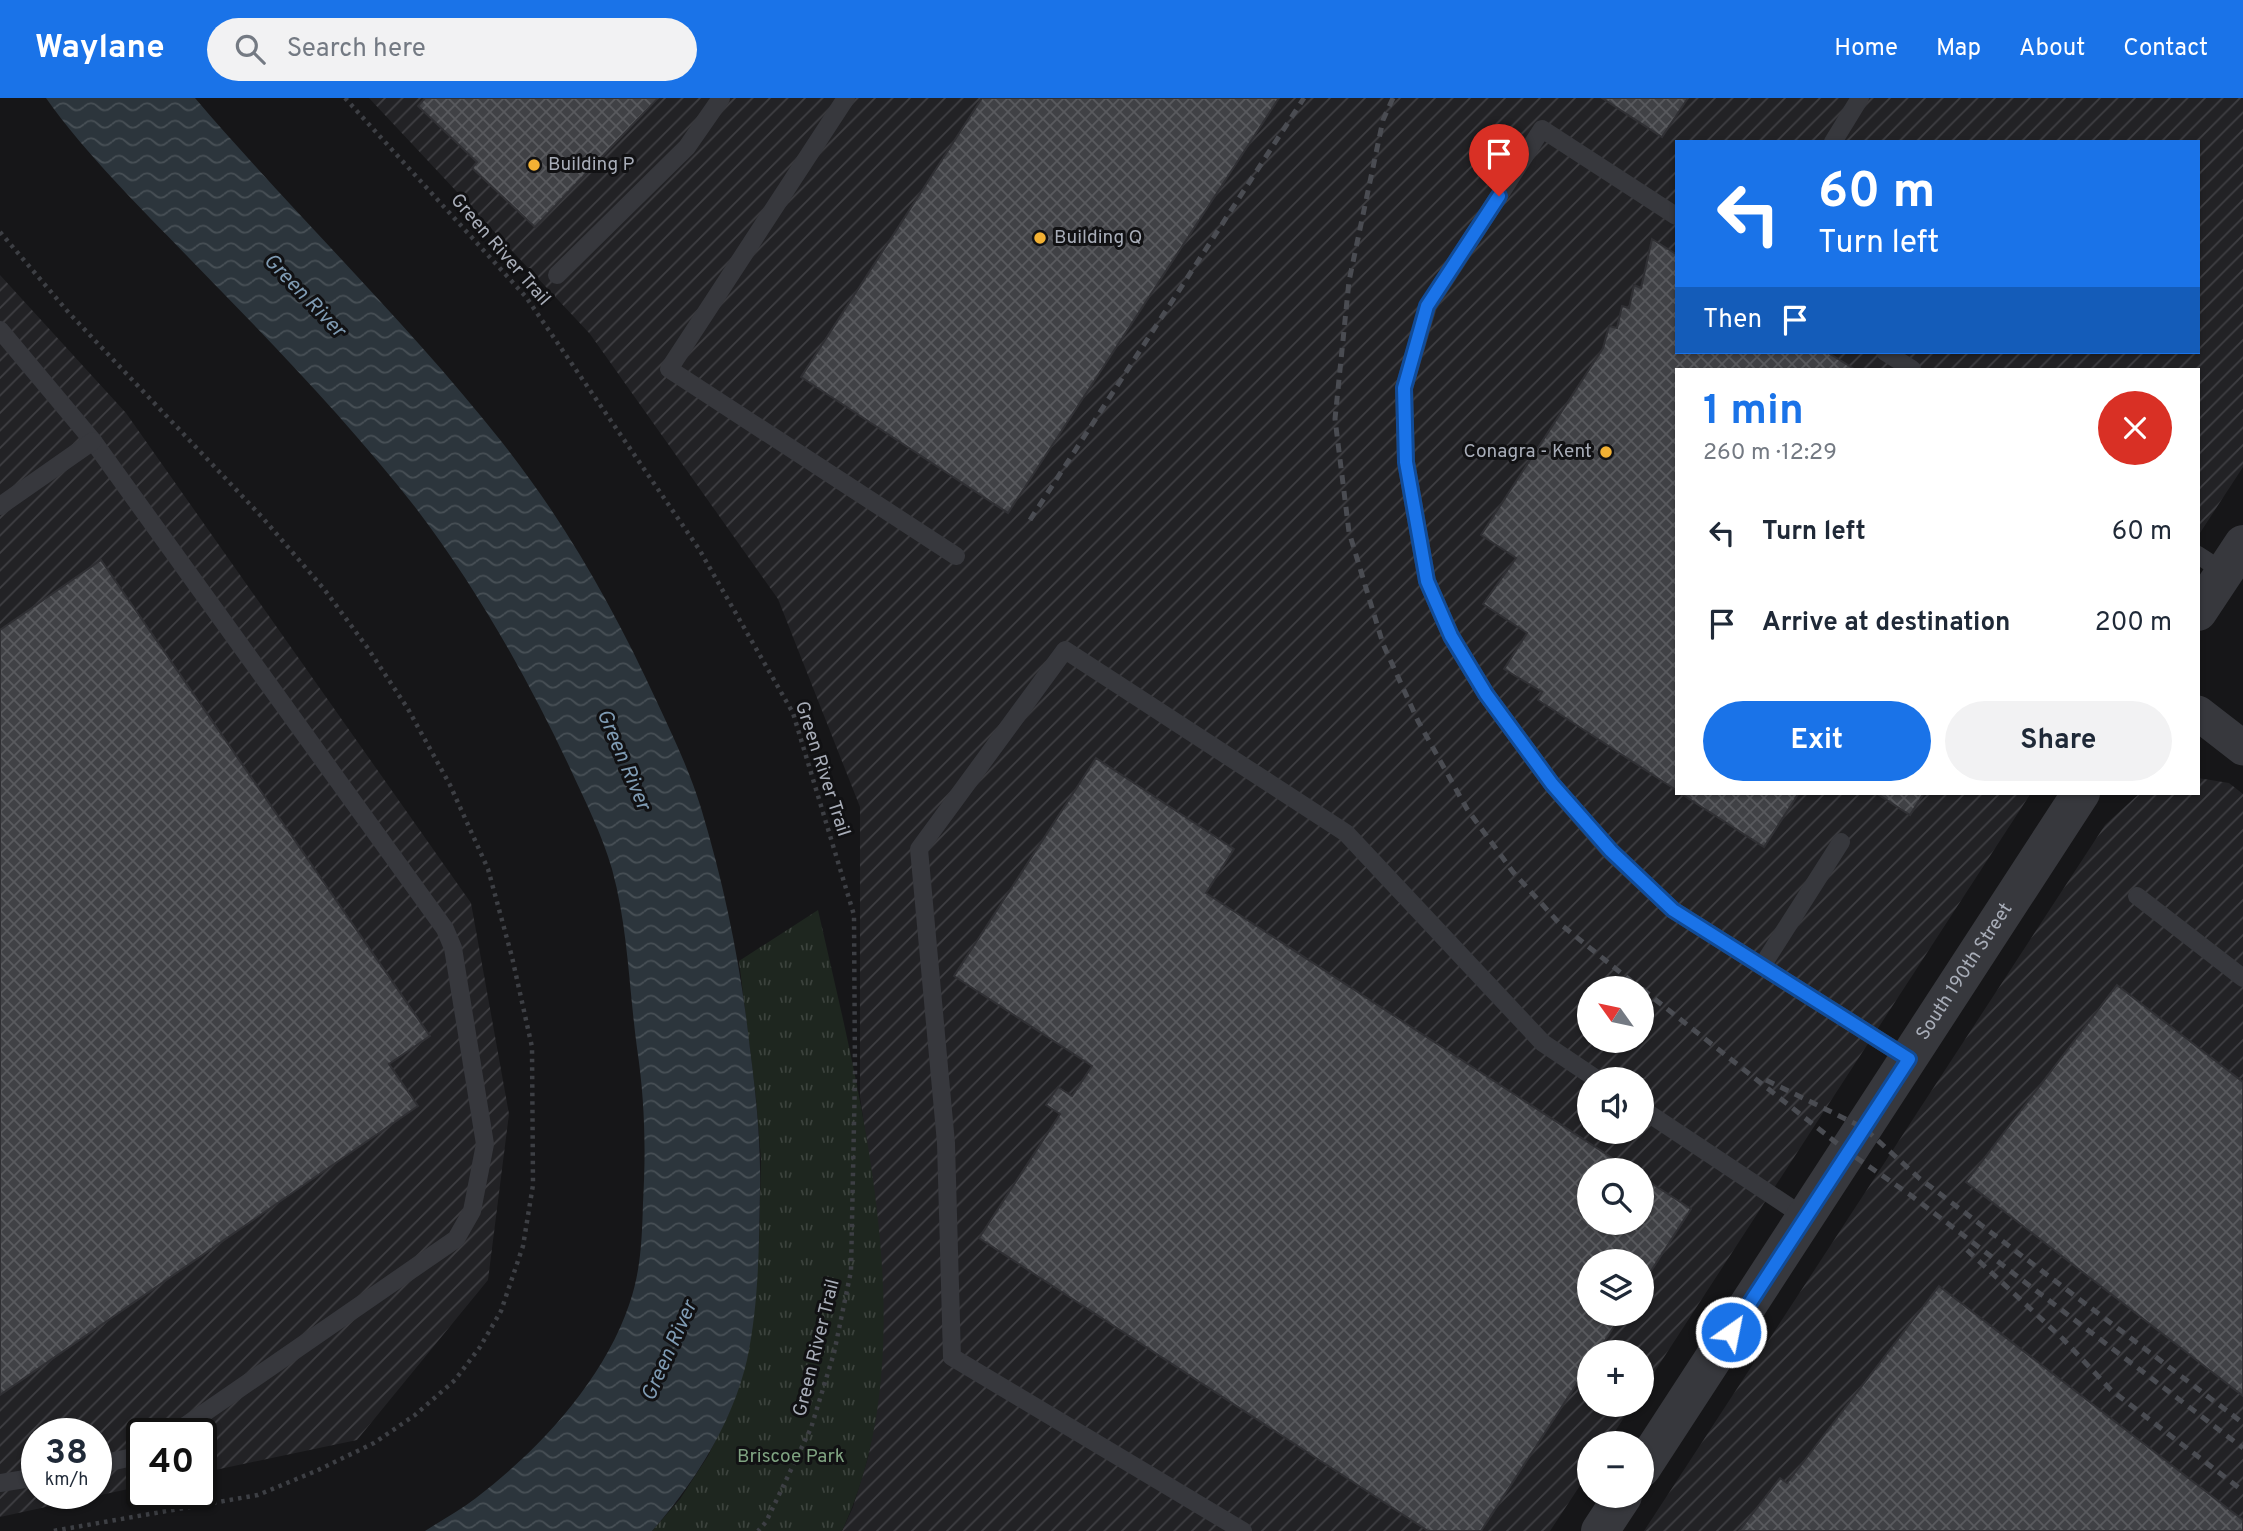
<!DOCTYPE html>
<html lang="en">
<head>
<meta charset="utf-8">
<style>
	body { margin:0; font-family:Overpass,sans-serif; background:#f2f2f3; color:#1f2937; height:100vh; display:flex; flex-direction:column; font-size:26px; white-space:nowrap }
	* { box-sizing:border-box; margin:0 }
	p { font-size:23px; color:#747a83 }
	.icon { flex:none; width:38px; height:38px; fill:none; stroke:currentColor; stroke-width:2; stroke-linecap:round; stroke-linejoin:round }
	.map { position:relative; flex:1; overflow:hidden }
	.drawer { position:absolute; left:1675px; top:270px; width:525px; height:427px; display:flex; flex-direction:column; background:#fff; border-radius:0px; box-shadow:0 2px 5px #0004 }
	.drawer>* { flex:none }
	.top-card { position:absolute; left:1675px; top:42px; width:525px; height:214px; border-radius:0px; box-shadow:0 2px 5px #0004; background:#1a73e8; color:#fff; overflow:hidden }
	.needle { width:46px; rotate:303deg }
	.buttons { position:absolute; left:1577px; top:878px; display:grid; gap:14px }
	.buttons a { display:grid; place-items:center; width:77px; height:77px; border-radius:50%; background:#fff; box-shadow:0 2px 5px #0004; font-size:35px }
	.speed { position:absolute; left:21px; top:1320px; display:flex; gap:14px; font-size:35px; font-weight:700; text-align:center }
	.speed>* { display:grid; place-content:center; width:91px; height:91px; border-radius:50%; background:#fff; box-shadow:0 2px 5px #0004; line-height:1 }
	.speed small { font-size:18px; font-weight:400 }
	.speed .limit { border:4px solid #111; border-radius:10px; background:#fff; color:#111 }
	.pin { position:absolute; display:grid; place-items:center; width:60px; height:60px; color:#fff; margin:-72px -30px; border-radius:50% 50% 50% 0; rotate:-45deg; box-shadow:0 0 7px #0007 }
	.pin .icon { rotate:45deg }
	.me { position:absolute; width:77px; margin:-38px; rotate:33deg; stroke-linejoin:round; filter:drop-shadow(0 0 5px #0008) }
	.turn { display:flex; align-items:center; gap:24px; height:147px; padding:0 28px; font-size:32px }
	.turn .icon { width:91px; height:91px; stroke-width:2.5 }
	.turn b { display:block; font-size:49px; line-height:60px }
	.then { display:flex; align-items:center; height:66px; padding:0 28px; background:#0003; gap:14px; font-size:26px }
	.round { display:grid; place-items:center; flex:none; width:74px; height:74px; border-radius:37px; background:#f2f2f3 }
	.summary { display:flex; align-items:center; justify-content:space-between; height:119px; padding:0 28px }
	h1 { font-size:42px; font-weight:700; line-height:52px; color:#1a73e8 }
	.primary-button { display:flex; gap:14px; margin-top:auto; padding:14px 28px }
	.primary-button a { flex:1; height:80px; border-radius:42px; background:#1a73e8; color:#fff; font-size:28px; font-weight:700; line-height:80px; text-align:center }
	.primary-button a+a { background:#f2f2f3; color:#1f2937 }
	ul { padding:0; list-style:none }
	li { display:flex; align-items:center; gap:21px; height:91px; padding:0 28px }
	li div { flex:1 }
	li b { display:block; font-size:26px }
	li em { font-style:normal }
	header { display:flex; align-items:center; gap:42px; box-sizing:border-box; height:98px; padding:0 35px; background:#1a73e8; color:#fff }
	header strong { font-size:33px }
	nav { display:flex; gap:38px; margin-inline-start:auto; font-size:24px }
	.search { width:490px; height:63px; background:#f2f2f3; display:flex; align-items:center; gap:18px; box-sizing:border-box; padding:0 24px; border-radius:38px; color:#747a83; font-size:26px }
	.map>svg:first-child { display:block }
	.industrial { fill:url(#industrial-furrows); fill-rule:evenodd }
	.grass { fill:url(#grass-tufts) }
	.water { fill:url(#water-waves) }
	.building { fill:url(#building-cross-hatch); stroke:#303034; stroke-width:2 }
	.lines { fill:none; stroke-linecap:round; stroke-linejoin:round }
	.path { stroke:#3d3f44; stroke-width:4.5; stroke-dasharray:3.5 5; stroke-linecap:butt }
	.service { stroke:#37383d; stroke-width:18 }
	.minor { stroke:#37383d; stroke-width:35 }
	.tertiary { stroke:#37383d; stroke-width:38 }
	.rail { stroke:#4a4c52; stroke-width:5; stroke-dasharray:9 7; stroke-linecap:butt }
	.route-casing { stroke:#114b97; stroke-width:18 }
	.route { stroke:#1a73e8; stroke-width:12 }
	.poi-dot { fill:#f2b134; stroke:#111113; stroke-width:2.5 }
	.labels { text-anchor:middle; dominant-baseline:central; stroke-width:6; stroke-linejoin:round; paint-order:stroke }
	.poi-label { font-size:19px; fill:#a8adb8; stroke:#111113; text-anchor:start }
	.street-label { font-size:19px; fill:#a8adb8; stroke:#111113 }
	.park-label { font-size:19px; fill:#7fa381; stroke:#111113 }
	.water-label { font-size:21px; font-style:italic; fill:#7f9bb3; stroke:#111113 }
</style>
</head>
<body>
<header>
<strong>Waylane</strong>
<div class="search"><svg class="icon" aria-label="search" viewBox="0 0 24 24"><circle cx="10" cy="10" r="6"/><path d="M15 15l6 6"/></svg>Search here</div>
<nav><a>Home</a><a>Map</a><a>About</a><a>Contact</a></nav>
</header>
<div class="map">
<svg width="2243" height="1433" viewBox="0 0 2243 1433">
	<defs>
		<pattern id="industrial-furrows" width="10" height="10" patternUnits="userSpaceOnUse" patternTransform="scale(1.75)"><rect width="10" height="10" fill="#222225"/><path d="M-1 1l2-2M0 10L10 0M9 11l2-2" fill="none" stroke="#3f3f43"/></pattern>
		<pattern id="grass-tufts" width="24" height="20" patternUnits="userSpaceOnUse" patternTransform="scale(1.75)"><rect width="24" height="20" fill="#1e261f"/><path d="M3 7l-1-3M5 7V3M7 7l1-3M15 17l-1-3M17 17v-4M19 17l1-3" fill="none" stroke="#3c433d"/></pattern>
		<pattern id="water-waves" width="16" height="10" patternUnits="userSpaceOnUse" patternTransform="scale(1.75)"><rect width="16" height="10" fill="#2c353c"/><path d="M0 5q4-4 8 0t8 0" fill="none" stroke="#485056"/></pattern>
		<pattern id="building-cross-hatch" width="8" height="8" patternUnits="userSpaceOnUse" patternTransform="scale(1.75)"><rect width="8" height="8" fill="#404145"/><path d="M0 0l8 8M0 8l8-8" fill="none" stroke="#595a5e"/></pattern>
	</defs>
	<rect width="100%" height="100%" fill="#161618"/>
	<g class="industrial">
		<path d="M369 0H2243V369L2198 438V271H1676V695H2031L1642 1293V1255H1589V1307H1632L1607 1346H1589V1374L1550 1433H842L853 1409 869 1356 880 1284 883 1197 871 1074 860 999V709L778 501 590 236ZM1676 44H2198V254H1676ZM1589 891H1642V943H1589ZM1589 982H1642V1034H1589ZM1589 1073H1642V1125H1589ZM1589 1164H1642V1216H1589Z"/>
		<path d="M0 177 126 315 471 805 509 1016 488 1182 357 1342 201 1375V1335H142V1388L0 1419ZM37 1335H96V1395H37Z"/>
		<polygon points="2198,680 2229,685 2243,696 2243,1433 1644,1433 2105,727 2140,695 2198,695"/>
	</g>
	<path class="grass" d="M818 812C861 1001 928 1249 842 1433H652L680 1401 708 1358 729 1315 759 1148 761 1061 756 1000 739 863Z"/>
	<path class="water" d="M46 0H195C294 116 407 224 501 343 564 422 615 512 657 604 673 638 690 674 701 710 725 789 741 869 750 951 756 997 761 1044 760 1090 759 1147 759 1206 747 1262 732 1326 695 1384 652 1433H425C442 1422 460 1412 476 1400 539 1352 603 1283 629 1207 641 1173 642 1140 643 1105 646 1052 645 1003 637 950 629 891 628 829 612 771 602 736 584 701 569 668 526 577 476 489 415 409 346 321 267 240 189 160 140 109 87 58 46 0Z"/>
	<g class="building">
		<polygon points="425,0 658,0 535,129 472,70 477,64 418,8"/>
		<polygon points="982,0 1279,0 1008,415 801,279"/>
		<polygon points="1602,0 1688,0 1662,39"/>
		<polygon points="1652,141 1676,156 1676,254 1827,254 1854,271 1676,271 1676,692 1538,602 1542,594 1504,571 1527,535 1483,506 1516,460 1481,437 1603,250 1609,228 1617,230 1622,208 1629,210 1634,187 1641,190"/>
		<polygon points="101,462 430,938 389,966 418,1008 0,1297 0,532"/>
		<polygon points="1096,660 1234,751 1206,795 1632,1073 1589,1073 1589,1125 1642,1125 1642,1079 1691,1111 1642,1187 1642,1164 1589,1164 1589,1216 1622,1216 1597,1255 1589,1255 1589,1267 1481,1433 1428,1433 979,1140 1060,1016 1046,1007 1058,989 1072,998 1092,968 954,878"/>
		<polygon points="1680,695 1799,695 1764,749"/>
		<polygon points="1876,695 1924,695 1910,717"/>
		<polygon points="2117,887 2243,984 2243,1298 1966,1084"/>
		<polygon points="1939,1188 2243,1422 2243,1433 1739,1433 1780,1380 1787,1385"/>
	</g>
	<g class="lines">
		<g class="path">
			<polyline points="345,0 526,199 699,451 793,615 854,817 855,977 851,1173 834,1255 811,1330 766,1424 758,1433"/>
			<polyline points="0,134 69,215 262,419 324,491 367,549 408,611 450,687 488,771 512,859 532,949 533,1087 523,1148 501,1213 480,1249 455,1282 415,1317 374,1345 316,1373 258,1397 53,1433"/>
		</g>
		<g class="service">
			<polyline points="846,0 669,271 956,458"/>
			<polyline points="1833,44 1860,0"/>
			<polyline points="1676,118 1542,31 1428,208 1404,290 1406,364 1427,483 1451,538 1486,596 1552,686 1610,753 1673,812 1909,961"/>
			<polyline points="557,177 687,49 721,0"/>
			<polyline points="0,232 93,343 445,831 453,850 485,1046 472,1113 456,1141 175,1335"/>
			<polyline points="1885,254 1912,271"/>
			<polyline points="0,408 93,343"/>
			<polyline points="2198,457 2224,474"/>
			<polyline points="2137,798 2243,880"/>
			<polyline points="1762,868 1841,744"/>
			<polyline points="1642,1011 1806,1120"/>
			<polyline points="96,1367 142,1357"/>
			<polyline points="0,1385 37,1379"/>
			<polyline points="1243,1433 952,1259 946,1045 919,751 1065,552 1346,735 1543,945 1598,982"/>
		</g>
		<polyline class="minor" points="2198,615 2243,650"/>
		<g class="tertiary">
			<polyline points="2198,514 2243,446"/>
			<path id="s1" d="M1642 1370 2081 695"/>
			<polyline points="1600,1433 1623,1398"/>
		</g>
		<g class="rail">
			<polyline points="1393,0 1383,22 1349,183 1335,321 1349,434 1383,546 1418,623 1467,711 1513,774 1559,825 1641,891"/>
			<polyline points="1030,422 1304,0"/>
			<polyline points="1642,891 1848,1054 1909,1096 2243,1350"/>
			<polyline points="1766,982 1864,1030 1919,1080 2243,1325"/>
			<polyline points="1967,1152 2063,1241 2111,1292 2243,1393"/>
		</g>
	</g>
	<g class="lines">
		<defs>
			<polyline id="route" points="1499,98 1427,208 1404,290 1406,364 1427,483 1451,538 1486,596 1552,686 1611,753 1673,812 1909,961 1731,1234"/>
		</defs>
		<use href="#route" class="route-casing"/>
		<use href="#route" class="route"/>
	</g>
	<g class="poi-dot">
		<circle cx="534" cy="67" r="7"/>
		<circle cx="1040" cy="140" r="7"/>
		<circle cx="1606" cy="354" r="7"/>
	</g>
	<g class="labels">
		<g class="poi-label">
			<text x="548" y="67">Building P</text>
			<text x="1054" y="140">Building Q</text>
			<text x="1592" y="354" text-anchor="end">Conagra - Kent</text>
		</g>
		<g class="street-label">
			<text transform="translate(500 152) rotate(49)">Green River Trail</text>
			<text transform="translate(822 671) rotate(72)">Green River Trail</text>
			<text stroke="none"><textPath href="#s1" startOffset="592">South 190th Street</textPath></text>
			<text transform="translate(817 1250) rotate(-76)">Green River Trail</text>
		</g>
		<g class="park-label">
			<text x="791" y="1359">Briscoe Park</text>
		</g>
		<g class="water-label">
			<text transform="translate(304 198) rotate(46)">Green River</text>
			<text transform="translate(623 662) rotate(67)">Green River</text>
			<text transform="translate(670 1253) rotate(-66)">Green River</text>
		</g>
	</g>
</svg>
<div class="buttons">
<a><svg class="needle" viewBox="-14 -14 28 28"><path d="M0-13l5 13h-10z" fill="#e53935"/><path d="M0 13l5-13h-10z" fill="#747a83"/></svg></a>
<a><svg class="icon" aria-label="sound" viewBox="0 0 24 24"><path d="M4 9h4l5-4v14l-5-4H4zM17 9q2 3 0 6"/></svg></a>
<a><svg class="icon" aria-label="search" viewBox="0 0 24 24"><circle cx="10" cy="10" r="6"/><path d="M15 15l6 6"/></svg></a>
<a><svg class="icon" aria-label="layers" viewBox="0 0 24 24"><path d="M12 4l9 5-9 5-9-5zM3 14l9 5 9-5"/></svg></a>
<a>+</a>
<a>−</a>
</div>
<div class="speed"><div>38<small>km/h</small></div><div class="limit">40</div></div>
<div class="pin" style="left:1499px;top:98px;background:#d93025"><svg class="icon" aria-label="arrive" viewBox="0 0 24 24"><path d="M6 21V4h12l-3 4 3 4H6"/></svg></div>
<svg class="me" style="left:1731px;top:1234px" viewBox="-20 -20 40 40"><circle r="17" fill="#1a73e8" stroke="#fff" stroke-width="3"/><path d="M0-11L8 9 0 5-8 9z" fill="#fff"/></svg>
<div class="top-card">
<div class="turn"><svg class="icon" aria-label="left" viewBox="0 0 24 24"><path d="M17 20v-9H6M10 6l-5 5 5 5"/></svg><div><b>60 m</b>Turn left</div></div>
<div class="then">Then<svg class="icon" aria-label="arrive" viewBox="0 0 24 24"><path d="M6 21V4h12l-3 4 3 4H6"/></svg></div>
</div>
<section class="drawer">
<div class="summary"><div><h1>1 min</h1><p>260 m · 12:29</p></div><a class="round" style="background:#d93025;color:#fff"><svg class="icon" aria-label="close" viewBox="0 0 24 24"><path d="M6 6l12 12M18 6L6 18"/></svg></a></div>
<ul>
<li><svg class="icon" aria-label="left" viewBox="0 0 24 24"><path d="M17 20v-9H6M10 6l-5 5 5 5"/></svg><div><b>Turn left</b></div><em>60 m</em></li>
<li><svg class="icon" aria-label="arrive" viewBox="0 0 24 24"><path d="M6 21V4h12l-3 4 3 4H6"/></svg><div><b>Arrive at destination</b></div><em>200 m</em></li>
</ul>
<div class="primary-button"><a>Exit</a><a>Share</a></div>
</section>
</div>
</body>
</html>
